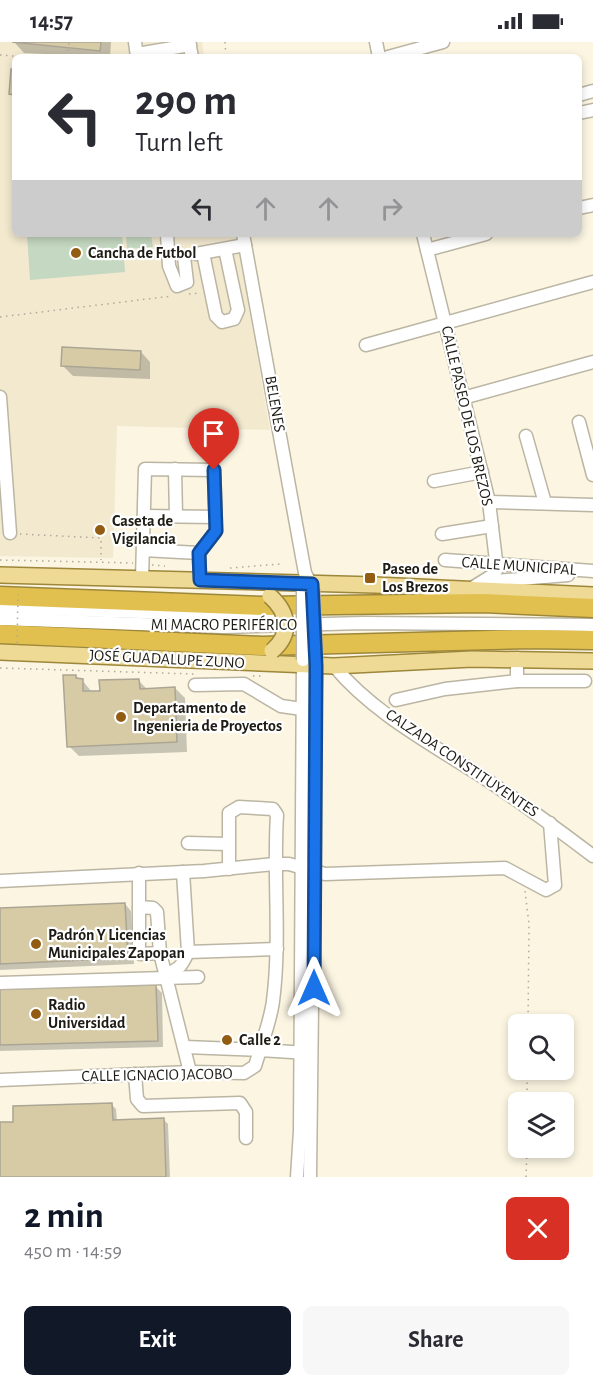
<!DOCTYPE html>
<html lang="en">
<head>
<meta charset="utf-8">
<style>
	body { margin:0; font-family:"Alegreya Sans",sans-serif; background:#f7f7f7; color:#2b2b33; height:100vh; display:flex; flex-direction:column; font-size:22px; white-space:nowrap }
	* { box-sizing:border-box; margin:0 }
	p { font-size:20px; color:#7c7c81 }
	.icon { flex:none; width:33px; height:33px; fill:none; stroke:currentColor; stroke-width:2; stroke-linecap:round; stroke-linejoin:round }
	.map { position:relative; height:1135px; overflow:hidden }
	.sheet { display:flex; flex-direction:column; background:#fff; flex:1 }
	.sheet>* { flex:none }
	.banner { position:absolute; left:12px; top:12px; width:570px; height:183px; border-radius:9px; box-shadow:0 3px 9px #0003; background:#fff; color:#2b2b33; overflow:hidden }
	.tools { position:absolute; left:508px; top:972px; display:grid; gap:12px }
	.tools a { display:grid; place-items:center; width:66px; height:66px; border-radius:9px; background:#fff; box-shadow:0 3px 9px #0003; font-size:30px }
	.pin { position:absolute; display:grid; place-items:center; width:51px; height:51px; color:#fff; margin:-62px -26px; border-radius:50% 50% 50% 0; rotate:-45deg; box-shadow:0 0 6px #0007 }
	.pin .icon { rotate:45deg }
	.me { position:absolute; width:66px; margin:-33px; rotate:0deg; stroke-linejoin:round; filter:drop-shadow(0 0 4px #0008) }
	.turn { display:flex; align-items:center; gap:21px; height:126px; padding:0 24px; font-size:27px }
	.turn .icon { width:78px; height:78px; stroke-width:2.5 }
	.turn b { display:block; font-size:42px; line-height:51px }
	.lanes { display:flex; align-items:center; height:57px; padding:0 24px; background:#0003; justify-content:center; gap:30px; direction:ltr }
	.lanes .off { opacity:.35 }
	.round { display:grid; place-items:center; flex:none; width:63px; height:63px; border-radius:9px; background:#f7f7f7 }
	.summary { display:flex; align-items:center; justify-content:space-between; height:102px; padding:0 24px }
	h1 { font-size:36px; font-weight:700; line-height:45px; color:#111827 }
	.primary-button { display:flex; gap:12px; margin-top:auto; padding:12px 24px }
	.primary-button a { flex:1; height:69px; border-radius:9px; background:#111827; color:#fff; font-size:24px; font-weight:700; line-height:69px; text-align:center }
	.primary-button a+a { background:#f7f7f7; color:#2b2b33 }
	.status { display:flex; justify-content:space-between; align-items:center; height:42px; padding:0 30px; background:#fff; direction:ltr }
	.status svg { height:16px; fill:currentColor }
	.map>svg:first-child { display:block }
	.built { fill:#f2e9cf }
	.green { fill:#c5d8c1 }
	.shadow { fill:#0003 }
	.building { fill:#d7cba6; stroke:#aba594; stroke-width:1.5 }
	.lines { fill:none; stroke-linecap:round; stroke-linejoin:round }
	.minor-casing { stroke:#bbb5a3; stroke-width:15 }
	.major-casing { stroke:#9d873b; stroke-width:18 }
	.highway-casing { stroke:#9d873b; stroke-width:21 }
	.path { stroke:#afaa9b; stroke-width:1.5; stroke-dasharray:1.5 4.5; stroke-linecap:butt }
	.minor { stroke:#fff; stroke-width:12 }
	.major { stroke:#eed995; stroke-width:15 }
	.highway { stroke:#e2c04f; stroke-width:18 }
	.minor-bridge-casing { stroke:#bbb5a3; stroke-width:15; stroke-linecap:butt }
	.major-bridge-casing { stroke:#9d873b; stroke-width:18; stroke-linecap:butt }
	.path-bridge { stroke:#afaa9b; stroke-width:1.5; stroke-dasharray:1.5 4.5; stroke-linecap:butt }
	.minor-bridge { stroke:#fff; stroke-width:12 }
	.major-bridge { stroke:#eed995; stroke-width:15 }
	.route-casing { stroke:#114b97; stroke-width:15 }
	.route { stroke:#1a73e8; stroke-width:10 }
	.poi-dot { fill:#925c12; stroke:#fff; stroke-width:2 }
	.labels { text-anchor:middle; dominant-baseline:central; stroke-width:4.5; stroke-linejoin:round; paint-order:stroke }
	.poi-label { font-size:16px; font-weight:bold; fill:#1e1c15; stroke:#fff; text-anchor:start }
	.street-label { font-size:16px; fill:#1e1c15; stroke:#fff }
</style>
</head>
<body>
<div class="status"><b>14:57</b><svg viewBox="0 0 49 12"><path d="M0 12V9h3v3zM5 12V6h3v6zM10 12V3h3v9zM15 12V0h3v12zM26 1h20v11H26zM47 4h2v5h-2z"/></svg></div>
<div class="map">
<svg width="593" height="1135" viewBox="0 0 593 1135">
	<rect width="100%" height="100%" fill="#fbf5e2"/>
	<polygon class="built" points="0,0 202,0 204,15 15,15 15,192 236,192 270,388 117,384 113,516 0,514"/>
	<g class="green">
		<polygon points="27,192 122,192 125,230 30,238"/>
		<polygon points="126,192 151,192 153,205 127,207"/>
	</g>
	<g class="shadow">
		<polygon points="14,0 111,0 110,15 24,11"/>
		<polygon points="141,310 150,320 150,337 73,334 63,324"/>
		<polygon points="75,634 82,638 92,650 139,639 148,648 175,646 185,656 187,710 79,714 69,704"/>
		<polygon points="125,862 131,869 134,922 0,928 0,868"/>
		<polygon points="156,945 162,951 163,1005 0,1009 0,949"/>
		<polygon points="111,1062 116,1067 117,1079 163,1077 168,1082 170,1135 0,1135 0,1082"/>
	</g>
	<g class="building">
		<polygon points="12,0 101,0 100,9"/>
		<polygon points="11,27 15,27 15,53 9,52"/>
		<polygon points="62,305 141,309 140,328 61,324"/>
		<polygon points="97,484 102,484 102,492 98,492"/>
		<polygon points="63,633 76,633 76,636 83,637 83,649 100,649 99,638 139,637 140,647 175,645 177,700 67,705"/>
		<polygon points="125,861 128,916 0,922 0,866"/>
		<polygon points="156,943 158,999 0,1003 0,947"/>
		<polygon points="112,1061 113,1078 164,1076 166,1135 0,1135 0,1080 13,1080 13,1064"/>
	</g>
	<g class="lines">
		<defs>
			<g id="minor">
				<polyline points="135,0 137,15"/>
				<polyline points="189,0 192,15"/>
				<polyline points="376,0 379,15"/>
				<polyline points="137,12 190,3"/>
				<polyline points="388,15 443,0"/>
				<polyline points="579,53 593,49"/>
				<polyline points="579,71 593,68"/>
				<polyline points="579,166 593,163"/>
				<polyline points="167,192 169,224 177,244 187,240 184,215"/>
				<polyline points="243,192 305,531 313,546"/>
				<polyline points="423,192 489,460 497,527 493,533 472,546"/>
				<polyline points="427,208 486,192"/>
				<polyline points="203,211 216,274 222,280 234,277 238,268 225,207"/>
				<polyline points="196,212 245,203"/>
				<polyline points="366,303 593,240"/>
				<polyline points="0,355 10,491"/>
				<polyline points="463,356 593,320"/>
				<polyline points="579,380 593,433"/>
				<polyline points="526,394 545,461"/>
				<polyline points="175,427 176,474"/>
				<polyline points="434,439 482,430"/>
				<polyline points="489,460 593,463"/>
				<polyline points="144,474 215,475"/>
				<polyline points="442,492 492,484"/>
				<polyline points="199,511 200,538"/>
				<polyline points="445,518 593,529"/>
				<polyline points="142,537 145,427 214,428 216,489 199,511 143,508"/>
				<polyline points="483,540 568,533"/>
				<polyline points="0,566 313,575"/>
				<polyline points="0,577 223,585 363,581 593,583"/>
				<path d="M334 624C373 671 430 701 481 734 519 759 556 786 593 814"/>
				<polyline points="517,639 585,639"/>
				<polyline points="195,643 244,642 281,664 302,667"/>
				<polyline points="396,658 445,647 517,639 517,616"/>
				<polyline points="188,801 228,802"/>
				<polyline points="139,831 139,865 153,866 157,870 160,911 190,1030"/>
				<polyline points="0,839 204,829 274,822 289,822 325,832 505,826 546,848 555,843 550,781"/>
				<polyline points="139,865 139,909 141,912 160,911"/>
				<polyline points="188,910 277,907"/>
				<path d="M165 931C179 929 182 923 188 910L183 830"/>
				<polyline points="0,941 198,935"/>
				<path d="M185 1005 260 1008C265 992 271 975 273 959 281 897 273 835 277 773L273 767 239 765 229 771V827"/>
				<polyline points="135,1032 137,1057 143,1064 240,1061 246,1070 246,1096"/>
				<polyline points="0,1038 190,1030 244,1031 255,1024 260,1008 308,1011"/>
				<polyline points="297,1135 300,1089 303,618"/>
				<polyline points="310,1135 316,617"/>
			</g>
			<g id="major">
				<polyline points="0,533 375,543 593,553"/>
				<polyline points="0,610 334,624 472,617 593,619"/>
			</g>
			<g id="highway">
				<polyline points="0,554 263,564 483,561 593,566"/>
				<polyline points="0,592 262,604 530,597 593,598"/>
			</g>
		</defs>
		<use href="#minor" class="minor-casing"/>
		<use href="#major" class="major-casing"/>
		<use href="#highway" class="highway-casing"/>
		<g class="path">
			<polyline points="225,0 226,15"/>
			<polyline points="0,13 25,15"/>
			<polyline points="68,15 69,0"/>
			<polyline points="189,252 199,251"/>
			<polyline points="0,275 172,254"/>
			<polyline points="20,492 101,496 101,518"/>
			<polyline points="0,518 133,521"/>
			<polyline points="152,523 165,524"/>
			<polyline points="230,526 280,522"/>
			<polyline points="0,626 194,632"/>
			<polyline points="253,634 263,634"/>
			<polyline points="525,849 529,882 528,982"/>
			<polyline points="527,1060 527,1028"/>
			<polyline points="526,1135 527,1106"/>
		</g>
		<use href="#minor" class="minor"/>
		<use href="#major" class="major"/>
		<use href="#highway" class="highway"/>
		<defs>
			<g id="minor-bridge">
				<polyline points="303,547 303,618"/>
				<polyline points="313,547 316,617"/>
			</g>
			<path id="major-bridge" d="M270 554C289 571 292 592 272 609"/>
		</defs>
		<use href="#minor-bridge" class="minor-bridge-casing"/>
		<use href="#major-bridge" class="major-bridge-casing"/>
		<polyline class="path-bridge" points="17,601 18,552"/>
		<use href="#minor-bridge" class="minor-bridge"/>
		<use href="#major-bridge" class="major-bridge"/>
	</g>
	<g class="lines">
		<defs>
			<polyline id="route" points="214,428 216,489 199,511 200,538 312,542 316,624 314,946"/>
		</defs>
		<use href="#route" class="route-casing"/>
		<use href="#route" class="route"/>
	</g>
	<g class="poi-dot">
		<circle cx="76" cy="211" r="6"/>
		<circle cx="100" cy="488" r="6"/>
		<rect x="364" y="530" width="12" height="12" rx="3"/>
		<circle cx="121" cy="675" r="6"/>
		<circle cx="36" cy="902" r="6"/>
		<circle cx="36" cy="972" r="6"/>
		<circle cx="227" cy="998" r="6"/>
	</g>
	<g class="labels">
		<g class="poi-label">
			<text x="88" y="211">Cancha de Futbol</text>
			<text x="112" y="479">Caseta de<tspan x="112" dy="18">Vigilancia</tspan></text>
			<text x="382" y="527">Paseo de<tspan x="382" dy="18">Los Brezos</tspan></text>
			<text x="133" y="666">Departamento de<tspan x="133" dy="18">Ingenieria de Proyectos</tspan></text>
			<text x="48" y="893">Padrón Y Licencias<tspan x="48" dy="18">Municipales Zapopan</tspan></text>
			<text x="48" y="963">Radio<tspan x="48" dy="18">Universidad</tspan></text>
			<text x="239" y="998">Calle 2</text>
		</g>
		<g class="street-label">
			<text transform="translate(275 362) rotate(80)">BELENES</text>
			<text transform="translate(467 374) rotate(77)">CALLE PASEO DE LOS BREZOS</text>
			<text transform="translate(519 524) rotate(4)">CALLE MUNICIPAL</text>
			<text x="224" y="583">MI MACRO PERIFÉRICO</text>
			<text transform="translate(167 617) rotate(3)">JOSÉ GUADALUPE ZUNO</text>
			<text transform="translate(462 721) rotate(34)">CALZADA CONSTITUYENTES</text>
			<text transform="translate(157 1033) rotate(-1)">CALLE IGNACIO JACOBO</text>
		</g>
	</g>
</svg>
<div class="tools">
<a><svg class="icon" aria-label="search" viewBox="0 0 24 24"><circle cx="10" cy="10" r="6"/><path d="M15 15l6 6"/></svg></a>
<a><svg class="icon" aria-label="layers" viewBox="0 0 24 24"><path d="M12 4l9 5-9 5-9-5zM3 14l9 5 9-5"/></svg></a>
</div>
<div class="pin" style="left:214px;top:428px;background:#d93025"><svg class="icon" aria-label="arrive" viewBox="0 0 24 24"><path d="M6 21V4h12l-3 4 3 4H6"/></svg></div>
<svg class="me" style="left:314px;top:946px" viewBox="-20 -20 40 40"><path d="M0-17L14 15 0 8-14 15z" fill="#1a73e8" stroke="#fff" stroke-width="4"/></svg>
<div class="banner">
<div class="turn"><svg class="icon" aria-label="left" viewBox="0 0 24 24"><path d="M17 20v-9H6M10 6l-5 5 5 5"/></svg><div><b>290 m</b>Turn left</div></div>
<div class="lanes"><svg class="icon" aria-label="left" viewBox="0 0 24 24"><path d="M17 20v-9H6M10 6l-5 5 5 5"/></svg><svg class="icon off" aria-label="ahead" viewBox="0 0 24 24"><path d="M12 20V5M6 11l6-6 6 6"/></svg><svg class="icon off" aria-label="ahead" viewBox="0 0 24 24"><path d="M12 20V5M6 11l6-6 6 6"/></svg><svg class="icon off" aria-label="right" viewBox="0 0 24 24"><path d="M7 20v-9h11M14 6l5 5-5 5"/></svg></div>
</div>
</div>
<section class="sheet">
<div class="summary"><div><h1>2 min</h1><p>450 m · 14:59</p></div><a class="round" style="background:#d93025;color:#fff"><svg class="icon" aria-label="close" viewBox="0 0 24 24"><path d="M6 6l12 12M18 6L6 18"/></svg></a></div>
<div class="primary-button"><a>Exit</a><a>Share</a></div>
</section>
</body>
</html>
